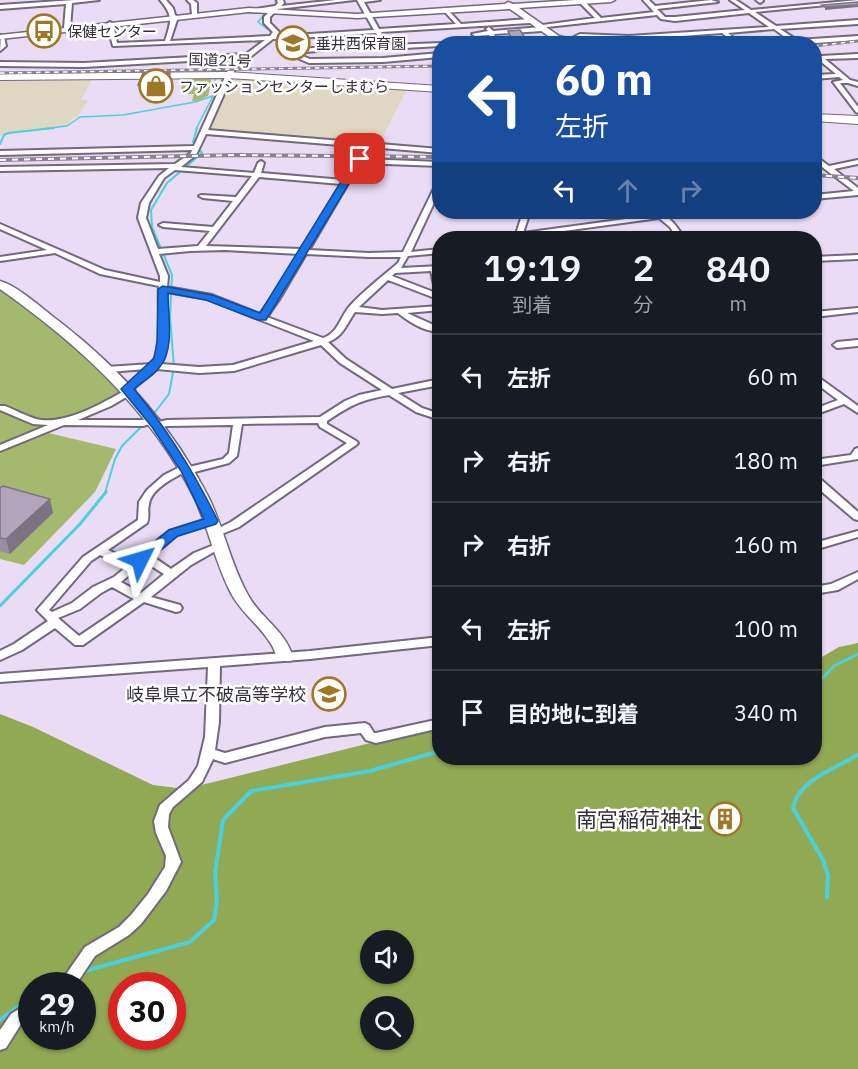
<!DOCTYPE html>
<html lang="ja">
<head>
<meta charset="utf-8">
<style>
	body { margin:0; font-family:"IBM Plex Sans","Noto Sans JP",sans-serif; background:#20242c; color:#f1f3f6; height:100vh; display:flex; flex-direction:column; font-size:22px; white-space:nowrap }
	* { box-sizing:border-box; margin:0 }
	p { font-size:20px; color:#9ea1a6 }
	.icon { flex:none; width:33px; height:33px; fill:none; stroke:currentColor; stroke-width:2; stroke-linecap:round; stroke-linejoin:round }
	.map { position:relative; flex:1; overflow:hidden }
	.panel { position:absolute; left:432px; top:231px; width:390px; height:534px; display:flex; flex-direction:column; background:#171b24; border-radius:24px; box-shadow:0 2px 4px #0004 }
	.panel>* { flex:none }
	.guide { position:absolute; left:432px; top:36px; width:390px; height:183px; border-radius:24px; box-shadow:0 2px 4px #0004; background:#1a4fa0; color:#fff; overflow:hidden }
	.controls { position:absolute; left:360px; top:930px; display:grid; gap:12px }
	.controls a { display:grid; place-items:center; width:54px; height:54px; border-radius:50%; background:#171b24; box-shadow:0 2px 4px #0004; font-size:30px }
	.speed { position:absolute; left:18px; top:972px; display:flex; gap:12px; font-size:30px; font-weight:700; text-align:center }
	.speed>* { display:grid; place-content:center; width:78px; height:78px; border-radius:50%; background:#171b24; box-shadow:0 2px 4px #0004; line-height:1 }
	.speed small { font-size:15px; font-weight:400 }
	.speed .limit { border:9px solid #d22; background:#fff; color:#111 }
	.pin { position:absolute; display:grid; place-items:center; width:51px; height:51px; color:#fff; margin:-26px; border-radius:12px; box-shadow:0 3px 9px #0006 }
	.me { position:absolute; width:66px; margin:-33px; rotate:50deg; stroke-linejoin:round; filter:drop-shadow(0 0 4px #0008) }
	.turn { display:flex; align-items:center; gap:21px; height:126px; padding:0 24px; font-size:27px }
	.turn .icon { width:78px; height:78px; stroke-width:2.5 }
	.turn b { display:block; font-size:42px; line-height:51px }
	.lanes { display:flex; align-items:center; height:57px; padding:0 24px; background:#0003; justify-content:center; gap:30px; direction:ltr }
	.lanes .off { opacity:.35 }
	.eta { display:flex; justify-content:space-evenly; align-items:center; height:102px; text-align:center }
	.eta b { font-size:36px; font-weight:600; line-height:42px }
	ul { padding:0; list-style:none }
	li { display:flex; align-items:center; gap:18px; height:84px; padding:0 24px; border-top:2px solid #363941 }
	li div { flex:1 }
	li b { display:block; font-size:22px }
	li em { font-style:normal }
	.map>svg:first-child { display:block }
	.industrial { fill:#e0d7c2 }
	.green { fill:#a4b96d }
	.forest { fill:#91a953; fill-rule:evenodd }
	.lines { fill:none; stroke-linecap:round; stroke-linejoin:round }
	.stream-far3 { stroke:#4ad1dd; stroke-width:1.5 }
	.stream-far2 { stroke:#4ad1dd; stroke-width:2 }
	.stream-far1 { stroke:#4ad1dd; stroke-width:3 }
	.stream { stroke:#4ad1dd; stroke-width:4 }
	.street-casing { stroke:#74687d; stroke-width:4 }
	.secondary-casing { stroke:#74687d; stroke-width:3 }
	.highway-casing { stroke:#74687d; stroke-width:2 }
	.street { fill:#fff; fill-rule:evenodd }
	.secondary { fill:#fff; fill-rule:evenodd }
	.highway { fill:#fff; fill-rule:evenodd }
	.rail-far1-casing { stroke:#8a8191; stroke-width:3 }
	.rail-casing { stroke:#8a8191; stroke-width:4 }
	.rail-far1 { stroke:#fff; stroke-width:1.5; stroke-dasharray:4.5; stroke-linecap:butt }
	.rail { stroke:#fff; stroke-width:2; stroke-dasharray:6; stroke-linecap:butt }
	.wall { fill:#988da1 }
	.shaded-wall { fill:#7c7383 }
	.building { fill:#b1a4bb; stroke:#7c7383; stroke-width:1.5 }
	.route { fill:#1a73e8; stroke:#114b97; stroke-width:1.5 }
	.labels { text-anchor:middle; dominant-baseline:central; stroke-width:5; stroke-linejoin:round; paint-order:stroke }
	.far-poi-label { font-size:15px; fill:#352f39; stroke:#fff; text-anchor:start }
	.far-street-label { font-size:15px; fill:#352f39; stroke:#fff }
	.poi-label { font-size:18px; fill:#352f39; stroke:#fff; text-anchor:end }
	.near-poi-label { font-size:21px; fill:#352f39; stroke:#fff; text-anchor:end }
</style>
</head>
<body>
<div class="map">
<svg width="858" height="1069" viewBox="0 0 858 1069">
	<rect width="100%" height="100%" fill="#e9dcf4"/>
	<g class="industrial">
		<polygon points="93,77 81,100 88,100 78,117 73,118 68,125 0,136 0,78"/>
		<polygon points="230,77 407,89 379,144 208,132"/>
	</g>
	<g class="green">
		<polygon points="212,76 208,96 197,101 192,101 194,94 185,94 181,91 183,77"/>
		<polygon points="0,290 83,349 126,389 118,398 40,431 116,449 95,492 24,565 0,559"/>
	</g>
	<path class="forest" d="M858 643V1069H0V714L33 727 153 785 185 789 439 726 440 758H814L815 661 839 647ZM370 940H404V974H370ZM32 986H82V1036H32ZM122 986H172V1036H122ZM370 1006H404V1040H370Z"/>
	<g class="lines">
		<g class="stream-far3">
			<polyline points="271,8 276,4 275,0"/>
			<polyline points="266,12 258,22 271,32 270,37"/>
			<polyline points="217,73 224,64 258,46"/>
			<polyline points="41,129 67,126 80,117 123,115 195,102 213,96"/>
			<polyline points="196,129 213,96 215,77"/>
		</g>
		<g class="stream-far2">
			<polyline points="0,144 4,135 8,133 54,128"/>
			<polyline points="152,416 169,394 174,367 170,317 172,275 152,227 151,210 167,183 202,153 193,142 197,128"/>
			<polyline points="105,493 115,459 122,446 145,423"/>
		</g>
		<g class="stream-far1">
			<polyline points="0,606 80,524 106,492"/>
			<polyline points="814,687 834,666 858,654"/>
		</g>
		<g class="stream">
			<path d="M827 897 828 875 823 860 793 808C798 780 836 768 858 755"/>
			<polyline points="81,972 190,942 214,920 217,901 215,873 223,820 251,791 370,771 440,751"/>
			<polyline points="46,986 66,976"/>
			<polyline points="0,1020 32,996"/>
		</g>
		<defs>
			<g id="street">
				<polygon points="75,0 99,0 72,3 70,28 67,30 64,28 66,4 0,9 0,5"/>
				<path d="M160 0H166L173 8 175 15 178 17 170 41 270 36 273 32 264 23V17L271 10 253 12 250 10 275 6 278 3 277 0H283L284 3 281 6 336 0H354L278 9 270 17V23L279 32 277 36 374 30 357 0H380L364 2 379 29 456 24 444 11 447 9 461 24 530 19 533 21 530 23 381 32 389 45 442 43 440 44V46L387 49 383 45 295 53 310 59 383 58 440 53V57L383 62 309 63 286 53 277 39H273L235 69 208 130 440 149V153L370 147 363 159 440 162V166L360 163 309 250 369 253 403 252 437 182 440 180V190L411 252 440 249V253L408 256 401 268 440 266V300L388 280 359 307 382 310 440 306V310L407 313 436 326H440V331C426 333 408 321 398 313L382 314 355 312C347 323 343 337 328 342L346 359 392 389 440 379V385L398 393 422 408 440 414V420L416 412 389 395C360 400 351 405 327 421V424L356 441 358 443 356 445 239 527 217 536 212 533 213 531 231 522 347 443 320 427 318 423 242 424 237 456 229 463 187 474 183 473C171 479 151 490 149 504 147 511 150 517 147 523L108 550 132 561 169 531 207 519H215L216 521 215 523 177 535 152 556 171 569 194 553 221 542 226 545 191 565 151 597 180 605 182 608 180 611 176 612 144 602 83 645H75L55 628 22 650 0 660V651L14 644 48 621 37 610 83 557 138 520 139 502 147 490 164 475 182 466 185 465 189 467 223 459 229 453 233 425 167 426 157 428 152 425 154 423 167 420 320 417 345 401 359 395 382 390 340 363 321 345 234 371 199 373 157 369 133 389 135 391 133 393 111 406 78 420H143L157 418 159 420 157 422 143 426 64 425 0 451V445L48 425 33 424 0 410V406H5C15 410 26 416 36 419 63 426 101 404 124 391V387L146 369 109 372 105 369 106 367 152 364C164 344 157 309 159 286L100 274 55 253 0 261V257L47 250 0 229V224L105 270 160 282V276L138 218 141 203 159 176 169 168 0 171V167L175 164 191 153 192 150 0 155V151L194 146 229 68 242 58 84 67 0 66V62L84 63 246 54 265 40 113 46 107 24 110 22 113 24 117 43 165 41C171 22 174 16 160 0ZM376 33 381 42 290 50 282 39ZM206 134 364 147 344 180 261 173 264 163 261 161 258 163 254 173 181 167 196 155ZM175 170 252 176 236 197 201 195 199 196 203 198 233 201 213 227 163 223 159 225 163 227 210 231 198 246 158 249 146 218 149 203 164 178ZM259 177 341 184 302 249 206 246ZM225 250 299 254 272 297 260 314 212 295 167 287 168 276 159 254 190 251ZM306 254 369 257H401L398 263C382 277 363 291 349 307 340 318 338 333 323 338L267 317 280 298ZM431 271 436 293 392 276 395 273ZM167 292 207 299 314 341 233 365 199 367 161 364C173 344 165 315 167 292ZM100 555 126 567 114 577 93 587 72 603 52 612 49 610 91 561ZM145 562 164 574 141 593 121 582ZM112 587 134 599 79 636 58 618 80 609 101 593Z"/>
				<polygon points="187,0 193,0 197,3 197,16 192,15 191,4"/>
				<polygon points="577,0 583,0 601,18 654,12 643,0 649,0 655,6 711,0 718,2 657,9 665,17 675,17 745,10 730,0 736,0 751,10 858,0 858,2 755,12 776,26 858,20 858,24 780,29 797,40 858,36 858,40 801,44 759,44 789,40 774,29 728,33 741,44 736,44 722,33 629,40 581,38 569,43 566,41 580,34 629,36 769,27 749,13 675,21 661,19 657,15 538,28 535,26 595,18"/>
				<polygon points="756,0 762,0 763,1 760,3"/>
				<polygon points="489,27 493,31 542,27 545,29 542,31 494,34 498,44 488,44 493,42 489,35 475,36 472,34 488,31 486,29"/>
				<polygon points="1,35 4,37 6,46 0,51"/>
				<polygon points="690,40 693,42 692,43 653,43 656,41"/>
				<polygon points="814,51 821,56 858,54 858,58 825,59 850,80 858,82 858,86 848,83 840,83 858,107 858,113 856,112 833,82 843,80 839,77 814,79 814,75 836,74 814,56"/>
				<polygon points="814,155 829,166 858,160 858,164 834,169 858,188 858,195 814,199 814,195 854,191 814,161"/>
				<path d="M523 212H530L523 233 655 215 653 212C667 212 677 226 684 238H677L670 227 659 218 512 238H496V236L516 234Z"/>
				<polygon points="766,236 784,236 788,238 766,238"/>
				<polygon points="858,255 858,259 814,261 814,257"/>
				<polygon points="858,308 858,312 814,317 814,312"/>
				<polygon points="858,340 858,346 837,348 833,345 837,342"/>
				<polygon points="814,374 858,406 858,413 844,404 814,415 814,409 838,400 814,382"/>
				<polygon points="858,448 858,459 814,466 814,460 851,455 855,449"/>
				<polygon points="814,476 818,477 858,512 858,520 854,519 814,485"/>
				<polygon points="858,531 858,537 814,550 814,543"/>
				<polygon points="858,572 858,579 838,590 814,594 814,587 831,584"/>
				<polygon points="440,637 440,645 310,659 220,666 219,722 215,750 225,753 325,727 365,723 369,725 374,733 376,733 440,719 440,728 376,743 366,740 361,733 325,737 225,763 213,759 202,782 173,807 169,814 168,827 181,862 166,891 141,924 129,935 95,956 75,986 58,986 85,947 119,927 131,915 148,894 165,867 166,856 156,833 154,821 160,805 189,780 198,766 205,737 208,667 0,682 0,674 310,651"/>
				<polygon points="32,1001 32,1017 21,1024 6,1048 0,1050 0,1030 11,1014"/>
			</g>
			<g id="secondary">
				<polygon points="576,0 615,0 611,2 519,8 559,36 592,44 573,44 554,40 510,9 357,18 249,12 0,39 0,35 249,8 357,14 505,4 508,2 513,4"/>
				<path d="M0 281C18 286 44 310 60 322 121 369 174 429 209 498 224 529 231 565 248 595 261 619 284 629 293 657L291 661H279C275 654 274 647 269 641 258 624 242 613 232 595 215 564 209 528 194 497 150 409 79 345 0 289Z"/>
			</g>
			<g id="highway">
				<polygon points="228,72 440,86 440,92 228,78 0,80 0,74"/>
				<polygon points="814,114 858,116 858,124 814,121"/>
			</g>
		</defs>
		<use href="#street" class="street-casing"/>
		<use href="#secondary" class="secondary-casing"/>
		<use href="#highway" class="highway-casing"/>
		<use href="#street" class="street"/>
		<use href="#secondary" class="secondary"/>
		<use href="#highway" class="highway"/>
		<defs>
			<g id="rail-far1">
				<polyline points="814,46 858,41"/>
				<polyline points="0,73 440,66"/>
			</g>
			<g id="rail">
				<polyline points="0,160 238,155 440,157"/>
				<polyline points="814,175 858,178"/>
			</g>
		</defs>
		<use href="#rail-far1" class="rail-far1-casing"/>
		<use href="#rail" class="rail-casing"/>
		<use href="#rail-far1" class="rail-far1"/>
		<use href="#rail" class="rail"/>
	</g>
	<g class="wall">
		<polygon points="508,31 529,44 512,44 507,35"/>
		<polygon points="170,73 171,81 167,91 140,93 138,85"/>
		<polygon points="0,488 50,499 53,513 10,554 0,551"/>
	</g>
	<g class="shaded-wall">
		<polygon points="858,5 858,7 825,10 825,7"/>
		<polygon points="170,73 171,81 167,91 167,83"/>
		<polygon points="50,499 53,513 10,554 6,539"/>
	</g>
	<g class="building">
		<polygon points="858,2 858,5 825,7 822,5"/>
		<polygon points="520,30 529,44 515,44 508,31"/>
		<polygon points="143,73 170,73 167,83 138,85"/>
		<polygon points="3,486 50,499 6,539 0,538 0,488"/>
	</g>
	<path class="route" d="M356 157 364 159 266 320H258L206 300 168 293C168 315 175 350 159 368 153 376 142 382 134 389 169 431 194 472 218 521L216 524 178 536 145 563H135L133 560 135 557 169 530 204 519 181 471 152 427 121 389 154 358 157 342 158 289 163 286 212 295 260 313Z"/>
	<defs>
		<symbol id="bus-ring" viewBox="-11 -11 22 22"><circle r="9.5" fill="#fff" stroke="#9f7825" stroke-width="1.5"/><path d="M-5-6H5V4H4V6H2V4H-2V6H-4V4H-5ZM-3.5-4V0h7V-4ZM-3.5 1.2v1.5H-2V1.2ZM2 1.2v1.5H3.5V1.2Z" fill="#9f7825"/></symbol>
		<symbol id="school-ring" viewBox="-11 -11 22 22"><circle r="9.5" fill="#fff" stroke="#9f7825" stroke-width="1.5"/><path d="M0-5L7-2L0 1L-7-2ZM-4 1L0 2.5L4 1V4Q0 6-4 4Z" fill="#9f7825"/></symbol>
		<symbol id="shop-ring" viewBox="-11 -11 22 22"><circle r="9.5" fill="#fff" stroke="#9f7825" stroke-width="1.5"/><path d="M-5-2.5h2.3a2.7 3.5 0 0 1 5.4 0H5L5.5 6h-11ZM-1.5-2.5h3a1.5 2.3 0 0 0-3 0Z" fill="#9f7825"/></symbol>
		<symbol id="university-ring" viewBox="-11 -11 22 22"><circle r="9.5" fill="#fff" stroke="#9f7825" stroke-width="1.5"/><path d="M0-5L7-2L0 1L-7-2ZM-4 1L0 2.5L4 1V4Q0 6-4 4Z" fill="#9f7825"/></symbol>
		<symbol id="building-ring" viewBox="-11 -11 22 22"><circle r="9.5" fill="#fff" stroke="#9f7825" stroke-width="1.5"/><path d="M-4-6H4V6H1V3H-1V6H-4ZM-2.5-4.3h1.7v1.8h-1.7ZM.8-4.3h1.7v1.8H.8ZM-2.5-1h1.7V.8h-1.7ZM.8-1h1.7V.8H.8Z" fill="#9f7825"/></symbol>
	</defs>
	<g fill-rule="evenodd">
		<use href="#bus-ring" x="25" y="12" width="38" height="38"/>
		<use href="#school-ring" x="274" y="24" width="38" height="38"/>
		<use href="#shop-ring" x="137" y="67" width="38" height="38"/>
		<use href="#university-ring" x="310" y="675" width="38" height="38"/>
		<use href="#building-ring" x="706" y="800" width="38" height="38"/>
	</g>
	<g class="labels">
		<g class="far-poi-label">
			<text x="67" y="31">保健センター</text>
			<text x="316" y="43">垂井西保育園</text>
			<text x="179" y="86">ファッションセンターしまむら</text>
		</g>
		<g class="far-street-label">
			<text transform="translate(220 60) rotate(2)">国道21号</text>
		</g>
		<g class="poi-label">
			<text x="306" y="694">岐阜県立不破高等学校</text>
		</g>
		<g class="near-poi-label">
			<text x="702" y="819">南宮稲荷神社</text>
		</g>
	</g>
</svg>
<div class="controls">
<a><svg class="icon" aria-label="sound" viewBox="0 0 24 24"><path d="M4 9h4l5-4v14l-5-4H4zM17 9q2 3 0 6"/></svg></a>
<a><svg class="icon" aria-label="search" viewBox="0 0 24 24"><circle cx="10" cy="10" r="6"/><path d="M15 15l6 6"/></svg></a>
</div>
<div class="speed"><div>29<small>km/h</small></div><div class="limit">30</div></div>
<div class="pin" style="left:360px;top:159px;background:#d93025"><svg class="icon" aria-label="arrive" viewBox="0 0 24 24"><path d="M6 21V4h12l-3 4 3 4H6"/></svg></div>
<svg class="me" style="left:140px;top:560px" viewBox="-20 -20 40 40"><path d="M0-17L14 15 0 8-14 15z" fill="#1a73e8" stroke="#fff" stroke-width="4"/></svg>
<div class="guide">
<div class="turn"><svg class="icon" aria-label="left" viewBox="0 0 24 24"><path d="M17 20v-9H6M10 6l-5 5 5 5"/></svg><div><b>60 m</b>左折</div></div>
<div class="lanes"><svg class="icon" aria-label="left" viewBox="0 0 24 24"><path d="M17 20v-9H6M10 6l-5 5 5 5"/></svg><svg class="icon off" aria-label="ahead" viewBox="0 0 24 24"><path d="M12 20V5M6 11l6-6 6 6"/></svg><svg class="icon off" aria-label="right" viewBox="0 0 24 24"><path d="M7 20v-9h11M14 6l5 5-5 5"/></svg></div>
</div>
<section class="panel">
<div class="eta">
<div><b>19:19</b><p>到着</p></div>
<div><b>2</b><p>分</p></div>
<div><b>840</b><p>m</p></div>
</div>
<ul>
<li><svg class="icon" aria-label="left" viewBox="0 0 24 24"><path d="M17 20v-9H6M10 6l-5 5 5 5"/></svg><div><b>左折</b></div><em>60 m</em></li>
<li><svg class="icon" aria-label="right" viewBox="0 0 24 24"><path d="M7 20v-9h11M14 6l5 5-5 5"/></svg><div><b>右折</b></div><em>180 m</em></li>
<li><svg class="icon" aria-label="right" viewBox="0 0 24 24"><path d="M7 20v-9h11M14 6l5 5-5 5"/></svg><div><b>右折</b></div><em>160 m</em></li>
<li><svg class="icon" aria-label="left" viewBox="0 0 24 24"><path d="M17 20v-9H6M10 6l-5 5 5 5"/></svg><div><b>左折</b></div><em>100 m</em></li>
<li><svg class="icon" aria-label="arrive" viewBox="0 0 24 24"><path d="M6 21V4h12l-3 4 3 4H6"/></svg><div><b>目的地に到着</b></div><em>340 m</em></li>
</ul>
</section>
</div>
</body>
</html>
